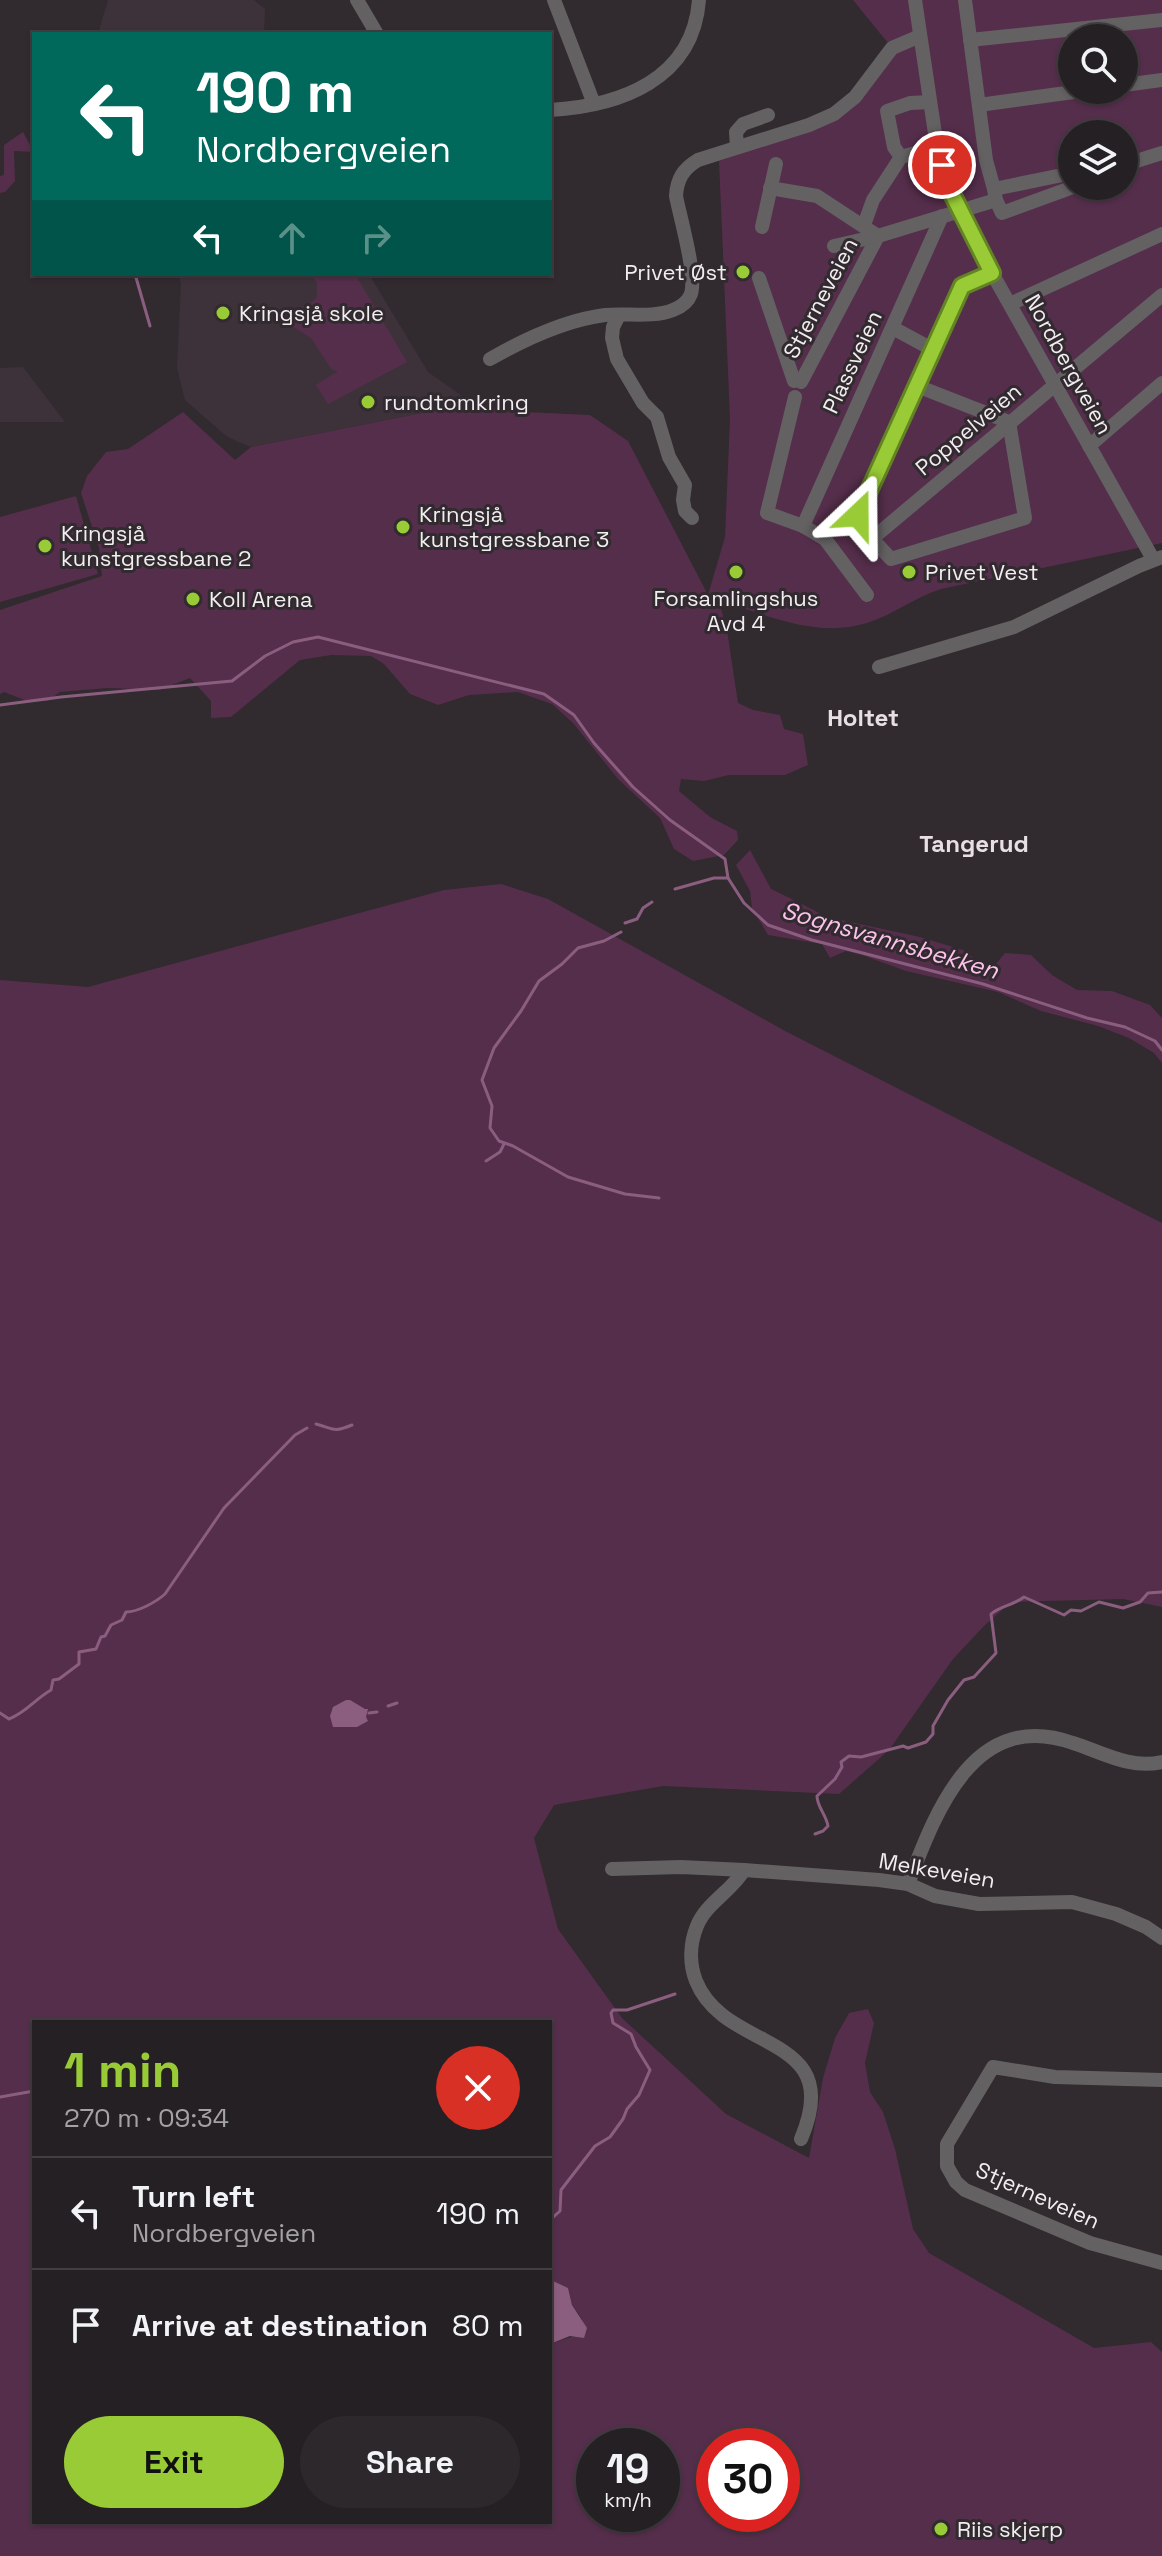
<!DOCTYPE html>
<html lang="en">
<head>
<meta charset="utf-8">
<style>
	body { margin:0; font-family:"Space Grotesk",sans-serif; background:#2d282b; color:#f1f3f6; height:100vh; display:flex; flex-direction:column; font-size:30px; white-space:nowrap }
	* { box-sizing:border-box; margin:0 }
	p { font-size:26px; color:#a3a3a6 }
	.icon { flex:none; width:44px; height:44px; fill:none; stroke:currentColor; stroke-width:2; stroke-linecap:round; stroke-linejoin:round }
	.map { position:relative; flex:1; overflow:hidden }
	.details { position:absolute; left:32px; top:2020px; width:520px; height:504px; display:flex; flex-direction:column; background:#252023; border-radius:0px; box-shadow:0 2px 6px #0004,0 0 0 2px #423e41 }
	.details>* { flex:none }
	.banner { position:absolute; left:32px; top:32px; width:520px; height:244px; border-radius:0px; box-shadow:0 2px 6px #0004,0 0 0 2px #423e41; background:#00695c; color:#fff; overflow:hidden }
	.controls { position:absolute; left:1058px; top:24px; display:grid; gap:16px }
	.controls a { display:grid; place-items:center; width:80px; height:80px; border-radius:50%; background:#252023; box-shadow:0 2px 6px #0004,0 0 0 2px #423e41; font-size:40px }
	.speed { position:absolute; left:576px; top:2428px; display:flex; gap:16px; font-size:40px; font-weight:700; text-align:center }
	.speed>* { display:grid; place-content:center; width:104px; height:104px; border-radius:50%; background:#252023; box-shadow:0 2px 6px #0004,0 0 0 2px #423e41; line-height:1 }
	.speed small { font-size:20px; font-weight:400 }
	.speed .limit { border:12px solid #d22; background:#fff; color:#111 }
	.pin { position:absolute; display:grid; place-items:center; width:68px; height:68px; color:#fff; margin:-34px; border:4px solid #fff; border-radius:50%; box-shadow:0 2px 8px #0007 }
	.me { position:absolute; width:88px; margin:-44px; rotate:23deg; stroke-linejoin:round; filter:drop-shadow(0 0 6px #0008) }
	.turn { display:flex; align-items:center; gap:28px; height:168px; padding:0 32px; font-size:36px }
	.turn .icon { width:104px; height:104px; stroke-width:2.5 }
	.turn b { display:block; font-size:56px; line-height:68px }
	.lanes { display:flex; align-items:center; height:76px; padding:0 32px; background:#0003; justify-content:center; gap:40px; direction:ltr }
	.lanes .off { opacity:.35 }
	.round { display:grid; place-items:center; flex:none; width:84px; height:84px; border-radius:42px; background:#2d282b }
	.summary { display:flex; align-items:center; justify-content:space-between; height:136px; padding:0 32px }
	h1 { font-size:48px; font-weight:600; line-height:60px; color:#98cb36 }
	.cta { display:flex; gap:16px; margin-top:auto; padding:16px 32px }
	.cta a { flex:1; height:92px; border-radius:48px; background:#98cb36; color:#111; font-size:32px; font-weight:600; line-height:92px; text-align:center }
	.cta a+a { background:#2d282b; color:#f1f3f6 }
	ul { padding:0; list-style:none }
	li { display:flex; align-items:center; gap:24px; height:112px; padding:0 32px; border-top:2px solid #423e41 }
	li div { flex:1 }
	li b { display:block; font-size:30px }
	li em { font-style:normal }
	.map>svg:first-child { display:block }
	.built { fill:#3e323a }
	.green { fill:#552e4b; fill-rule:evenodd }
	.water { fill:#8b5e7f }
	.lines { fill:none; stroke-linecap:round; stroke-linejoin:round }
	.stream { stroke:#8b5e7f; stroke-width:3 }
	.minor { stroke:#646163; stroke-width:14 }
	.route-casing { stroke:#638423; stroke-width:20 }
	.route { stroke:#98cb36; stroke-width:14 }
	.poi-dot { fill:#98cb36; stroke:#312a2f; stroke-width:3 }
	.labels { text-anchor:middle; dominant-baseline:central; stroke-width:6; stroke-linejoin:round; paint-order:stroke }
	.poi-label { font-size:22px; fill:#f2edf0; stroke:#312a2f; text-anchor:start }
	.street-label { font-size:22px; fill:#f2edf0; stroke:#312a2f }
	.neighbourhood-label { font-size:24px; font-weight:bold; fill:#e8dfe5; stroke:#312a2f }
	.water-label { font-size:24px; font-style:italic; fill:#fcc2eb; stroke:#312a2f }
</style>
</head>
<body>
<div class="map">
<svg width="1162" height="2556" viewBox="0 0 1162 2556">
	<rect width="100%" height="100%" fill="#312a2f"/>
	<g class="built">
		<polygon points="108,0 254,0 265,9 264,34 98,34"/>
		<polygon points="178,274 369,274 428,372 472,403 251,447 238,442 225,435 185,400 177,368 181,284"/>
		<polygon points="23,367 29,375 65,422 0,422 0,368"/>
	</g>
	<g class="green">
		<path d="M853 0H1162V543L941 589C915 597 893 615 867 623 815 639 765 614 715 599L719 602 727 630 738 703 753 710 780 715 784 729 803 734 808 765 785 775H729L704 781 681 779 679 791 710 817 737 831 738 840 724 855 693 861 674 849 660 818 618 779 573 723 552 704 518 692 469 695 438 705 410 694 384 664 371 656 331 655 300 660 231 717 211 718V701L190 678 159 690 108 688 60 692 48 701 30 702 4 692 0 694V610L102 576 99 548 81 493 87 476 106 452 128 449 183 412 235 460 251 447 472 403 505 411 590 415 628 441 708 595 725 537 730 419 719 161 811 130 829 121 892 48ZM1072 38H1124V90H1072ZM1072 134H1124V186H1072Z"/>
		<polygon points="23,132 34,152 14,151 15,181 5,192 0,193 0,176 4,175 4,145"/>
		<polygon points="311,274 355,274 407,362 328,404 316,385 338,371 332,370 311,338 290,325 300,307 310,304 317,297 317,283"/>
		<polygon points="76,496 98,574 0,602 0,517"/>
		<polygon points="750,850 771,889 798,902 827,917 920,937 963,950 991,970 1005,953 1031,955 1052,975 1077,990 1112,991 1150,1005 1162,1018 1162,1063 1154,1053 1129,1038 1098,1026 1041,1011 998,992 906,971 862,955 846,951 830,958 822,944 768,935 752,908 750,891 736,865"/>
		<path d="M501 884 548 899 787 1032 1162 1223V1607L1123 1599 1011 1602 984 1626 953 1659 889 1750 839 1794 663 1786 554 1805 534 1838 558 1929 622 2018 726 2114 809 2158 823 2078 835 2038 849 2013 868 2009 874 2023 865 2063 870 2092 883 2112 895 2149 913 2229 929 2253 1094 2348 1151 2342 1162 2352V2556H0V980L88 987 444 890ZM34 2022H550V2282L568 2288 572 2305 582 2319 574 2336 550 2344V2522H34ZM594 2446H662V2514H594ZM714 2446H782V2514H714Z"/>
	</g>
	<g class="water">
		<polygon points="346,1700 350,1700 365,1709 368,1709 366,1717 368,1721 357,1727 333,1727 330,1716 333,1707"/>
		<polygon points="553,2281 568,2288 572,2305 587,2328 584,2338 570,2336 550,2344 550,2282"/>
	</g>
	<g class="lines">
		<g class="stream">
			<polyline points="135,274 150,326"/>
			<polyline points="0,705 61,697 232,681 265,656 293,642 318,637 544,694 574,715 594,743 633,787 670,820 725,859 728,878 744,903 768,925 812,940 983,984 1087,1018 1125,1027 1155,1041 1162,1050"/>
			<polyline points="675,889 714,878 728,878"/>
			<polyline points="625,923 637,919 643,908 652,902"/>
			<polyline points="621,932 604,941 578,948 562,964 539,981 521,1011 494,1048 482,1080 492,1106 490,1128 499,1141 513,1146 568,1177 625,1194 659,1198"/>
			<polyline points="486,1161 500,1152 504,1144"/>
			<path d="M316 1424C335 1429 332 1433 352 1425"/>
			<polyline points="388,1706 397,1703"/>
			<path d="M0 1713 9 1719C27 1712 35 1699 51 1690L53 1680 59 1679 79 1664V1652L96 1649 101 1637 105 1636 111 1625 122 1620 126 1612C138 1612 156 1602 165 1594L224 1508 295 1435 307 1428"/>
			<polyline points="369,1713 377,1712"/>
			<path d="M815 1834 823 1831 828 1826C826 1814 817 1807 817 1796L835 1779 842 1767 841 1762 849 1756 861 1757 903 1746 908 1748 926 1742 933 1734V1726L948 1700 964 1680 974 1677 996 1653 991 1614C1000 1606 1014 1605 1024 1597L1064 1615 1071 1610 1081 1611 1099 1602 1123 1608 1140 1602 1148 1593 1162 1592"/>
			<polyline points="0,2097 34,2091"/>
			<polyline points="550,2220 560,2211 561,2190 595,2146 610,2137 623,2119 627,2109 639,2095 650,2070 636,2047 631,2034 613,2023 611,2013 613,2010 627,2010 675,1994"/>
		</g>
		<g class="minor">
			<polyline points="357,0 377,34"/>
			<polyline points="554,0 594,104"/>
			<polyline points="915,0 937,147 946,182 992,273 1153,559"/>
			<polyline points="965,0 986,160 994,189"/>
			<polyline points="970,40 1162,20"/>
			<polyline points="1124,85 1162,80"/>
			<polyline points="979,105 1088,90"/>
			<path d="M550 110C620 106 693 80 699 0"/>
			<polyline points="737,147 736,132 743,124 768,115"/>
			<polyline points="901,157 894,147 887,111 910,103 930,102"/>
			<polyline points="1124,165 1162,153"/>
			<polyline points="770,188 817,196 878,236 801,382"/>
			<polyline points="996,200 1002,213 1076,186"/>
			<polyline points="864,225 873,200 901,157 937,147"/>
			<polyline points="762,227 776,164"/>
			<polyline points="834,246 878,236 996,200 994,189 1072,173"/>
			<polyline points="759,278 794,381"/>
			<polyline points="1010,304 1162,234"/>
			<polyline points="619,315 613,327 612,338 617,359 643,403 657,417 669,457 685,485 683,500 685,511 692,518"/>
			<polyline points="930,353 962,286 992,273"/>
			<path d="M490 359C525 339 565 320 605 315 627 313 653 318 673 310 681 307 688 302 691 294 697 275 680 217 676 196 677 179 683 169 698 160L809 125 834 114 855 97 892 48 920 36"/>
			<polyline points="795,397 767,513 803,526 825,539 867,595"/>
			<polyline points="1089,446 1162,383"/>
			<polyline points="803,526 942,216"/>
			<polyline points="867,535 858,515 860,508 917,386 930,353 928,347 893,328"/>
			<polyline points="873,538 1162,295"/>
			<polyline points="876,543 891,559 1025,518 1009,422 917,386"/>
			<polyline points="879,667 1014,627 1139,566 1162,557"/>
			<polyline points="612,1869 681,1867 744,1870 879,1880 908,1884 935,1896 979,1904 1072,1902 1116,1914 1146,1927 1162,1938"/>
			<path d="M744 1870C732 1891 706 1903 697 1926 690 1943 689 1963 696 1981 725 2054 847 2031 801 2139"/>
			<path d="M908 1884C936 1811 974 1708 1073 1743 1104 1753 1129 1769 1162 1762"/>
			<polyline points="1162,2080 1055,2077 993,2067 947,2144 947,2166 956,2182 965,2190 1090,2243 1162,2263"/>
		</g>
	</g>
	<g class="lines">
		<defs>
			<polyline id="route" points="858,515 962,286 992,273 946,182 942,165"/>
		</defs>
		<use href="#route" class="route-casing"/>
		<use href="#route" class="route"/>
	</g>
	<g class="poi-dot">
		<circle cx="743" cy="272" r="8"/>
		<circle cx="223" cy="313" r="8"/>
		<circle cx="368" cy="402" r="8"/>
		<circle cx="403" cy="527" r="8"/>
		<circle cx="45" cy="546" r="8"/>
		<circle cx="736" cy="572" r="8"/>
		<circle cx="909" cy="572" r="8"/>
		<circle cx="193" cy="599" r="8"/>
		<circle cx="941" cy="2529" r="8"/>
	</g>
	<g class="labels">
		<g class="poi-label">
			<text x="727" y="272" text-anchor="end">Privet Øst</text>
			<text x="239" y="313">Kringsjå skole</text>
			<text x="384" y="402">rundtomkring</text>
			<text x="419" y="514">Kringsjå<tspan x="419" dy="25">kunstgressbane 3</tspan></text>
			<text x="61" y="533">Kringsjå<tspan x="61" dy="25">kunstgressbane 2</tspan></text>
			<text x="925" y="572">Privet Vest</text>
			<text x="736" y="598" text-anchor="middle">Forsamlingshus<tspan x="736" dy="25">Avd 4</tspan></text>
			<text x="209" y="599">Koll Arena</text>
			<text x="957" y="2529">Riis skjerp</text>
		</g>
		<g class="street-label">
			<text transform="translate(820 298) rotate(-62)">Stjerneveien</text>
			<text transform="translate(852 362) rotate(-65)">Plassveien</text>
			<text transform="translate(1069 364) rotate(61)">Nordbergveien</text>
			<text transform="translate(968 429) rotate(-40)">Poppelveien</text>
			<text transform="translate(937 1870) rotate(10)">Melkeveien</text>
			<text transform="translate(1038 2195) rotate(24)">Stjerneveien</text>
		</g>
		<g class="neighbourhood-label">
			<text x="863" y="717">Holtet</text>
			<text x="974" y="843">Tangerud</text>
		</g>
		<g class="water-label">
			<text transform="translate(890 940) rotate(16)">Sognsvannsbekken</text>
		</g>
	</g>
</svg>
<div class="controls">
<a><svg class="icon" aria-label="search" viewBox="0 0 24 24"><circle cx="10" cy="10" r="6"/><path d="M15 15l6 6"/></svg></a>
<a><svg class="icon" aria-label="layers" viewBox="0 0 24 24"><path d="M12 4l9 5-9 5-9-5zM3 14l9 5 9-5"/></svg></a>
</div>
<div class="speed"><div>19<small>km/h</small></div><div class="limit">30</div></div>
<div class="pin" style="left:942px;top:165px;background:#d93025"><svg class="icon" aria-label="arrive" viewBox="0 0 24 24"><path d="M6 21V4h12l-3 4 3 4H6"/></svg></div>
<svg class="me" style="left:858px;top:515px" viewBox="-20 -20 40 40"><path d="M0-17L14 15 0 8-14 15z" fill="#98cb36" stroke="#fff" stroke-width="4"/></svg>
<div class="banner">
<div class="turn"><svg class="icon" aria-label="left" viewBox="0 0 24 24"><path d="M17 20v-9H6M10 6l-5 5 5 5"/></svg><div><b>190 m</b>Nordbergveien</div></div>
<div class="lanes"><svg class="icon" aria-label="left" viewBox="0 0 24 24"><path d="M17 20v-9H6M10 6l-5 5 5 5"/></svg><svg class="icon off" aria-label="ahead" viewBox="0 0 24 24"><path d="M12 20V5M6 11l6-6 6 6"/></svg><svg class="icon off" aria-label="right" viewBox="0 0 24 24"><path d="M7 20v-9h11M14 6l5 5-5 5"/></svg></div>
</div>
<section class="details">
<div class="summary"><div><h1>1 min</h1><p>270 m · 09:34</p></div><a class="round" style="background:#d93025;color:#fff"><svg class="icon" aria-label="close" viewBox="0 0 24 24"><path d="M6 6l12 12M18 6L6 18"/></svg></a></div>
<ul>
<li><svg class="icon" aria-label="left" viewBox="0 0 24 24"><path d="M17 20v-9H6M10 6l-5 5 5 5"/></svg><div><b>Turn left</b><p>Nordbergveien</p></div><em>190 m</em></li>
<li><svg class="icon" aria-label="arrive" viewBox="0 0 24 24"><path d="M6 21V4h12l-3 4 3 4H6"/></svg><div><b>Arrive at destination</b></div><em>80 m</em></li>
</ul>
<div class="cta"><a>Exit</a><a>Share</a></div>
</section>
</div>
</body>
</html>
